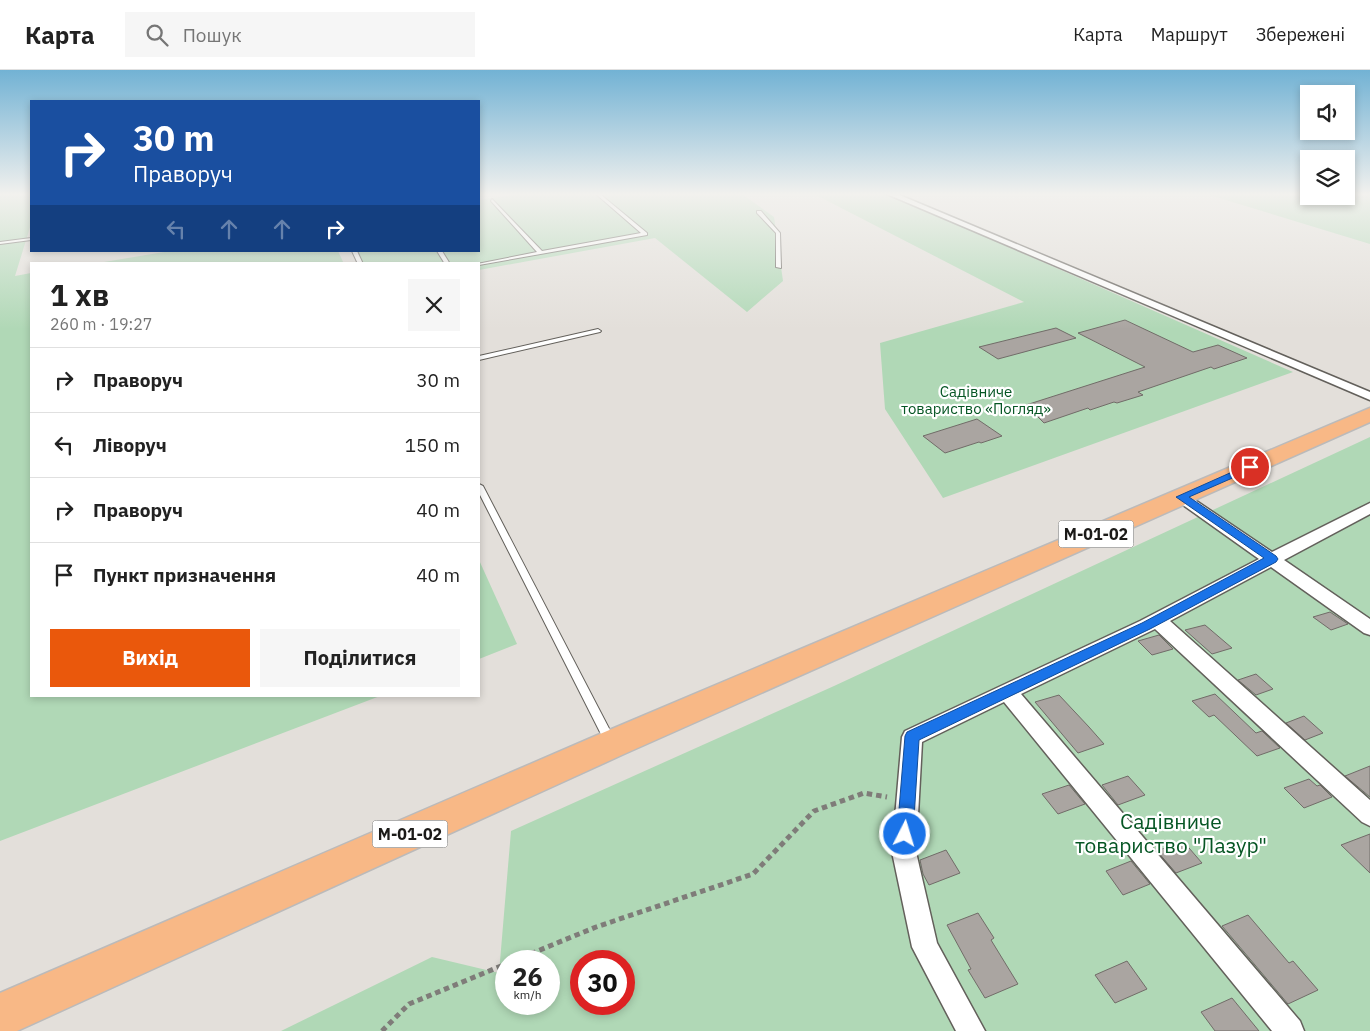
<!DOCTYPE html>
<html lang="uk">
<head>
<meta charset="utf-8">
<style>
	body { margin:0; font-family:"IBM Plex Sans",sans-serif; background:#f6f6f6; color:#222; height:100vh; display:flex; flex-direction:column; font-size:19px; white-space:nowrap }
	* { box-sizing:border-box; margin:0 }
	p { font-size:16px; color:#767676 }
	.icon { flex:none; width:28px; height:28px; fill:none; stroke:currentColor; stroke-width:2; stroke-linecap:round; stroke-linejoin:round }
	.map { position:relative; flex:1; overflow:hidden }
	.drawer { position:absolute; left:30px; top:192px; width:450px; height:435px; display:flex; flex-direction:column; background:#fff; border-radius:0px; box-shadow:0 2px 8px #0003 }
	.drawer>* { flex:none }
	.hud { position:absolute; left:30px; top:30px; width:450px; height:152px; border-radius:0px; box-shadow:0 2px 8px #0003; background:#1a4fa0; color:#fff; overflow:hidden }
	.controls { position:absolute; left:1300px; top:15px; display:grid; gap:10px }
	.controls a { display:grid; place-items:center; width:55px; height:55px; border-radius:0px; background:#fff; box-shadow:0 2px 8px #0003; font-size:25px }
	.speed { position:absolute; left:495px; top:880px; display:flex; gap:10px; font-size:25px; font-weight:700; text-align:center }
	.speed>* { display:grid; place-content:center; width:65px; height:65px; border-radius:50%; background:#fff; box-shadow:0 2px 8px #0003; line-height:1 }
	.speed small { font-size:12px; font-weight:400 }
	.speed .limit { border:8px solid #d22; background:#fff; color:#111 }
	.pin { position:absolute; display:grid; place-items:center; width:42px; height:42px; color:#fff; margin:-21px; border:2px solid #fff; border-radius:50%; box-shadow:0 1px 5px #0007 }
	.me { position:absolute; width:55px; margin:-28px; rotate:5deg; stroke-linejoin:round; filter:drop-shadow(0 0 4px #0008) }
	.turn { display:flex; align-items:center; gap:18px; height:105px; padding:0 20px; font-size:22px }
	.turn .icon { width:65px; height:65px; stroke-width:2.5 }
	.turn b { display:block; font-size:35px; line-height:42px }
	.lanes { display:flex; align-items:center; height:48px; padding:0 20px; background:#0003; justify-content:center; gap:25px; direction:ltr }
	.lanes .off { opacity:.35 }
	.round { display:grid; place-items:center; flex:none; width:52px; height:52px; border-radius:0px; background:#f6f6f6 }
	.head { display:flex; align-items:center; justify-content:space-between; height:85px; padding:0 20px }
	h1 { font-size:30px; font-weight:800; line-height:38px }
	.action { display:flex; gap:10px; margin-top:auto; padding:10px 20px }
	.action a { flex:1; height:58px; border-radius:0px; background:#ea580c; color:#fff; font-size:20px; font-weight:800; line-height:58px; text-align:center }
	.action a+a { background:#f6f6f6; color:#222 }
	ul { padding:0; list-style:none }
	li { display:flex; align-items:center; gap:15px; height:65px; padding:0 20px; border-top:1px solid #e0e0e0 }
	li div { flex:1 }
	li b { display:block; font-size:19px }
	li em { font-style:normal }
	header { display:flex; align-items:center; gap:30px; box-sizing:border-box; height:70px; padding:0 25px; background:#fff; border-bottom:1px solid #e0e0e0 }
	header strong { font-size:24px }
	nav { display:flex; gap:28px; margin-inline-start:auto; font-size:18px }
	.search { width:350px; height:45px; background:#f6f6f6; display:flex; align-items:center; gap:12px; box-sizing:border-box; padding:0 18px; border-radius:0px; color:#767676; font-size:19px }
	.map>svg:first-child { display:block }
	.green { fill:#b0d8b6; fill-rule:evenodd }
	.building { fill:#aaa5a1; stroke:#716c68 }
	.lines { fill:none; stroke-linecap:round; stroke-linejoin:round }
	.service-casing { stroke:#63605b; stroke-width:2 }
	.minor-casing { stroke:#63605b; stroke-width:3 }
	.primary-casing { stroke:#bbbaba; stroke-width:3 }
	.path { stroke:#7f7c79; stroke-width:5; stroke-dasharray:5.5 4; stroke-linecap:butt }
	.service { fill:#fff; fill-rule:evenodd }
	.minor { fill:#fff; fill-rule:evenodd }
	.primary { fill:#f8b886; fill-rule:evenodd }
	.route { fill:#1a73e8; stroke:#114b97 }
	.labels { text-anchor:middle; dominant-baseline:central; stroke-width:4.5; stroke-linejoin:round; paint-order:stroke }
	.far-park-label { font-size:15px; fill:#065624; stroke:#fff }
	.shield { fill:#fff; stroke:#5f5f5d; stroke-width:1 }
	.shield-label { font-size:16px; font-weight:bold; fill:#1b1a18 }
	.near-park-label { font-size:21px; fill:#065624; stroke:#fff }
</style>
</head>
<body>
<header>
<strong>Карта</strong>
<div class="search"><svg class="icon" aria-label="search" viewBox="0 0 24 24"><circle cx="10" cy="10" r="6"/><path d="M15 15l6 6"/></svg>Пошук</div>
<nav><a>Карта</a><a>Маршрут</a><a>Збережені</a></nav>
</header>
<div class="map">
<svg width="1370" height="961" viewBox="0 0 1370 961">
	<rect width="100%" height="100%" fill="#e3dfda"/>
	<g class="green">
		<polygon points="0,124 31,124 31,154 15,206 31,203 31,626 380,626 0,771"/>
		<polygon points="518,124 742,124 774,147 783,211 747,242 655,168 479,200 479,194 362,194 356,181 479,181 479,130"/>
		<polygon points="814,124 888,124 1293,302 943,428 885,339 880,273 1024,232"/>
		<polygon points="1206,124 1309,124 1309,126 1346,126 1346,124 1370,124 1370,174"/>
		<polygon points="170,181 338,181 344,194 92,194"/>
		<path d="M1370 367V961H281L432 887 499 903 511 761 834 616ZM506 891H549V934H506ZM581 891H624V934H581Z"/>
		<polygon points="479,490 517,574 479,589"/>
	</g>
	<g class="building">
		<polygon points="1125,250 1193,282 1218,275 1247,288 1214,299 1211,297 1138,322 1143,325 1117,333 1114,332 1090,340 1088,338 1044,353 1026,335 1145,297 1078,263"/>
		<polygon points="1056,258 1076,268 998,289 979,277"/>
		<polygon points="977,349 1002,366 981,373 979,372 945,383 923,366"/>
		<polygon points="1330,542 1348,554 1331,560 1313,547"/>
		<polygon points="1205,555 1232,578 1212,584 1185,560"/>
		<polygon points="1159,565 1173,579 1152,585 1138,571"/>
		<polygon points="1256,604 1273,619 1256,625 1238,610"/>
		<polygon points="1215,624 1256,663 1262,661 1280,678 1257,686 1214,645 1209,647 1192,631"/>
		<polygon points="1059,625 1089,657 1104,674 1078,683 1035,632"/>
		<polygon points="1304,646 1323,663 1305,670 1286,653"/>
		<polygon points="1370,696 1370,727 1345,706"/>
		<polygon points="1128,706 1145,725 1118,735 1102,715"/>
		<polygon points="1309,709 1317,716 1320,715 1332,727 1304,738 1284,718"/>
		<polygon points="1069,715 1085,734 1058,744 1042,724"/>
		<polygon points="1370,764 1370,803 1341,775"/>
		<polygon points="1183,771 1202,793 1176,803 1157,781"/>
		<polygon points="946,780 960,803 929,815 923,804 920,790"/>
		<polygon points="1131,791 1150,814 1123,825 1106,801"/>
		<polygon points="978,843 994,868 991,870 1018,914 985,928 968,900 971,899 947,855"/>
		<polygon points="1248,845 1289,893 1293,891 1318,920 1288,934 1222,856"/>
		<polygon points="1127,891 1147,919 1115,933 1095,905"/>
		<polygon points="1232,928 1259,961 1215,961 1201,942"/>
	</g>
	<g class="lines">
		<defs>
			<g id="service">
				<polygon points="596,124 600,124 647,163 647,165 479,195 479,194 477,194 537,182 491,131 492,129 542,181 641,163"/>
				<polygon points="757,141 761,141 780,163 781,198 776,197 776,163 757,143"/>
				<polygon points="31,168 31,170 0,174 0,172"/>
				<polygon points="352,181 357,181 363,194 358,194"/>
				<polygon points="437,181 442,181 450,194 445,194"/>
				<polygon points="598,259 601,261 600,262 479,290 479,286"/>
				<polygon points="479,414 483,416 614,668 616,671 614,674 610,676 606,674 479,423"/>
			</g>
			<g id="minor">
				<polygon points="887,124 897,124 1370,322 1370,330"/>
				<polygon points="1181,422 1186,424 1272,482 1370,433 1370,444 1284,490 1370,549 1370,565 1364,563 1271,497 1170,551 1370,730 1370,756 1362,752 1155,559 1021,624 1300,951 1304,961 1272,961 1004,632 922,672 916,782 937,873 985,961 956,961 912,877 892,782 902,667 905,661 1140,551 1259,489 1176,430 1174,427 1176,424"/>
			</g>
			<polygon id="primary" points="1370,338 1370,352 624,684 17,961 0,961 0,923 600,664"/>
		</defs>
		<use href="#service" class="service-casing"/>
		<use href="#minor" class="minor-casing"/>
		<use href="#primary" class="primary-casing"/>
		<g class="path">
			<polyline points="513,891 596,857 753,804 814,741 864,723 887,727"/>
			<polyline points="382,961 409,934 506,894"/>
		</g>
		<use href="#service" class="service"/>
		<use href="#minor" class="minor"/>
		<use href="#primary" class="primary"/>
	</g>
	<linearGradient id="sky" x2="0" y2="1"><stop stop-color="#72b2d4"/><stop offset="0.48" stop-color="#f2f1ee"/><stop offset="1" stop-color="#f2f1ee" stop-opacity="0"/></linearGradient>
	<rect width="1370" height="259" fill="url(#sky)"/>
	<polygon class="route" points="1250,394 1253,395 1253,399 1189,427 1276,486 1278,489 1276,492 1150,559 919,670 913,764 911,770 905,772 899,770 897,764 905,666 907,662 1142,553 1264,488 1176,427"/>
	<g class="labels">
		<g class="far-park-label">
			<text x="976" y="321">Садівниче<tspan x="976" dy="17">товариство «Погляд»</tspan></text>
		</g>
		<g class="shield">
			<rect x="1058.5" y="450.5" width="75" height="27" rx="4"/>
			<rect x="372.5" y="750.5" width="75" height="27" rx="4"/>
		</g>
		<g class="shield-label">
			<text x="1096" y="464">М-01-02</text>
			<text x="410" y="764">М-01-02</text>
		</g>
		<g class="near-park-label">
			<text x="1171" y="751">Садівниче<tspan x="1171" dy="24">товариство "Лазур"</tspan></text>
		</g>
	</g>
</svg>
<div class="controls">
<a><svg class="icon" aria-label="sound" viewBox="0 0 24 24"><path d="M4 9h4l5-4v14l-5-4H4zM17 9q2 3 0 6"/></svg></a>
<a><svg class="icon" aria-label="layers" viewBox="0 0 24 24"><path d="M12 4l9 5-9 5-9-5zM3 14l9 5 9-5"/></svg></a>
</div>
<div class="speed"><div>26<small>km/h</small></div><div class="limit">30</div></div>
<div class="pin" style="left:1250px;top:397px;background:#d93025"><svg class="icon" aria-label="arrive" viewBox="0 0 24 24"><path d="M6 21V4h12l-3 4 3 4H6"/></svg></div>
<svg class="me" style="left:905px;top:764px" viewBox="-20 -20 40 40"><circle r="17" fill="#1a73e8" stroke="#fff" stroke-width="3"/><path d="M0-11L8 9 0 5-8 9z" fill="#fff"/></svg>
<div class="hud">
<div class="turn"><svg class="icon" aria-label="right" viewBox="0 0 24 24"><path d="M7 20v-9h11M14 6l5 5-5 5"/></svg><div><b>30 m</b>Праворуч</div></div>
<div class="lanes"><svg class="icon off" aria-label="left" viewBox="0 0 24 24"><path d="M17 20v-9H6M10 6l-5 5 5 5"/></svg><svg class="icon off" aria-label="ahead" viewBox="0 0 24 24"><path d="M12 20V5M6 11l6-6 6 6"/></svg><svg class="icon off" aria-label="ahead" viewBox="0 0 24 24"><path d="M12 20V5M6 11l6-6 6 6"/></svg><svg class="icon" aria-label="right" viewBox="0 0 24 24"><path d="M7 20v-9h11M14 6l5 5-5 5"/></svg></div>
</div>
<section class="drawer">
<div class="head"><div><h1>1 хв</h1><p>260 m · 19:27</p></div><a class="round"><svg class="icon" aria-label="close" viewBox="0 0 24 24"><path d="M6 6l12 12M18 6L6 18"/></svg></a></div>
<ul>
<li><svg class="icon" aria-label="right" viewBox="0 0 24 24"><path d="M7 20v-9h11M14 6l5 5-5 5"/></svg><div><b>Праворуч</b></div><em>30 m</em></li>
<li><svg class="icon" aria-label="left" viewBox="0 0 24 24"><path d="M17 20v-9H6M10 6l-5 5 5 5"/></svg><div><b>Ліворуч</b></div><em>150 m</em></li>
<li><svg class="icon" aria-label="right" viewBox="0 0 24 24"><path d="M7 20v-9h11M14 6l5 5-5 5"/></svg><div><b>Праворуч</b></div><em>40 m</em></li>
<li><svg class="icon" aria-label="arrive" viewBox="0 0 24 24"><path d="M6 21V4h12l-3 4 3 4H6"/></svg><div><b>Пункт призначення</b></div><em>40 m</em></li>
</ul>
<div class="action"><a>Вихід</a><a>Поділитися</a></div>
</section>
</div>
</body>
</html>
